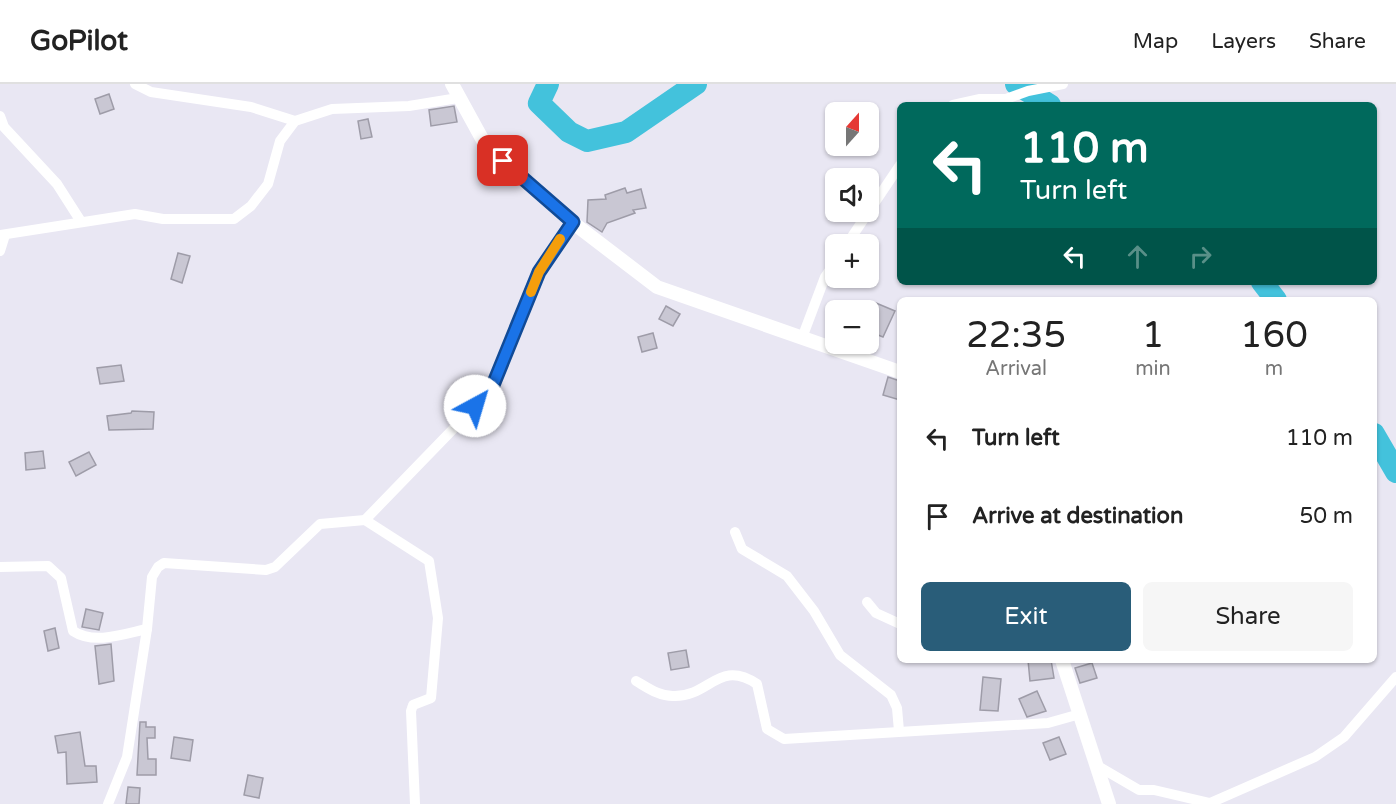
<!DOCTYPE html>
<html lang="en">
<head>
<meta charset="utf-8">
<style>
	body { margin:0; font-family:"Varela Round",sans-serif; background:#f6f6f6; color:#222; height:100vh; display:flex; flex-direction:column; font-size:22px; white-space:nowrap }
	* { box-sizing:border-box; margin:0 }
	p { font-size:20px; color:#767676 }
	.icon { flex:none; width:33px; height:33px; fill:none; stroke:currentColor; stroke-width:2; stroke-linecap:round; stroke-linejoin:round }
	.map { position:relative; flex:1; overflow:hidden }
	.sheet { position:absolute; left:897px; top:213px; width:480px; height:366px; display:flex; flex-direction:column; background:#fff; border-radius:9px; box-shadow:0 2px 4px #0004 }
	.sheet>* { flex:none }
	.guide { position:absolute; left:897px; top:18px; width:480px; height:183px; border-radius:9px; box-shadow:0 2px 4px #0004; background:#00695c; color:#fff; overflow:hidden }
	.needle { width:39px; rotate:21deg }
	.buttons { position:absolute; left:825px; top:18px; display:grid; gap:12px }
	.buttons a { display:grid; place-items:center; width:54px; height:54px; border-radius:9px; background:#fff; box-shadow:0 2px 4px #0004; font-size:30px }
	.pin { position:absolute; display:grid; place-items:center; width:51px; height:51px; color:#fff; margin:-26px; border-radius:12px; box-shadow:0 3px 9px #0006 }
	.me { position:absolute; width:66px; margin:-33px; rotate:39deg; stroke-linejoin:round; filter:drop-shadow(0 0 4px #0008) }
	.turn { display:flex; align-items:center; gap:21px; height:126px; padding:0 24px; font-size:27px }
	.turn .icon { width:78px; height:78px; stroke-width:2.5 }
	.turn b { display:block; font-size:42px; line-height:51px }
	.lanes { display:flex; align-items:center; height:57px; padding:0 24px; background:#0003; justify-content:center; gap:30px; direction:ltr }
	.lanes .off { opacity:.35 }
	.eta { display:flex; justify-content:space-evenly; align-items:center; height:102px; text-align:center }
	.eta b { font-size:36px; font-weight:600; line-height:42px }
	.button { display:flex; gap:12px; margin-top:auto; padding:12px 24px }
	.button a { flex:1; height:69px; border-radius:9px; background:#295d79; color:#fff; font-size:24px; font-weight:600; line-height:69px; text-align:center }
	.button a+a { background:#f6f6f6; color:#222 }
	ul { padding:0; list-style:none }
	li { display:flex; align-items:center; gap:18px; height:78px; padding:0 24px }
	li div { flex:1 }
	li b { display:block; font-size:22px }
	li em { font-style:normal }
	header { display:flex; align-items:center; gap:36px; box-sizing:border-box; height:84px; padding:0 30px; background:#fff; border-bottom:2px solid #e0e0e0 }
	header strong { font-size:28px }
	nav { display:flex; gap:33px; margin-inline-start:auto; font-size:21px }
	.map>svg:first-child { display:block }
	.lines { fill:none; stroke-linecap:round; stroke-linejoin:round }
	.river { stroke:#43c2dc; stroke-width:22 }
	.building { fill:#c9c7d3; stroke:#9e9ca8; stroke-width:1.5 }
	.street { stroke:#fff; stroke-width:10 }
	.secondary { stroke:#fff; stroke-width:14 }
	.route-casing { stroke:#114b97; stroke-width:15 }
	.route { stroke:#1a73e8; stroke-width:10 }
	.slow { stroke:#f59e0b; stroke-width:10 }
</style>
</head>
<body>
<header>
<strong>GoPilot</strong>
<nav><a>Map</a><a>Layers</a><a>Share</a></nav>
</header>
<div class="map">
<svg width="1396" height="720" viewBox="0 0 1396 720">
	<rect width="100%" height="100%" fill="#e9e7f3"/>
	<g class="lines">
		<g class="river">
			<polyline points="548,0 539,19 569,48 587,57 626,48 696,0"/>
			<polyline points="1016,0 1050,21"/>
			<polyline points="1262,198 1276,216"/>
			<polyline points="1374,350 1396,388"/>
		</g>
	</g>
	<g class="building">
		<polygon points="109,10 114,25 100,30 95,15"/>
		<polygon points="454,22 457,38 431,42 429,26"/>
		<polygon points="368,35 372,53 361,55 358,37"/>
		<polygon points="625,104 627,109 641,105 646,124 633,126 635,129 607,139 602,148 587,138 588,116 606,115 605,111"/>
		<polygon points="178,169 190,172 182,199 171,195"/>
		<polygon points="876,219 895,227 883,253 868,247 868,238"/>
		<polygon points="666,222 680,230 673,242 659,235"/>
		<polygon points="653,249 657,264 642,268 638,253"/>
		<polygon points="121,281 124,297 100,300 97,284"/>
		<polygon points="888,293 900,297 900,316 883,311"/>
		<polygon points="132,327 154,328 153,345 109,346 107,332 131,329"/>
		<polygon points="43,367 45,384 26,386 25,369"/>
		<polygon points="89,368 96,381 76,392 69,378"/>
		<polygon points="86,525 103,529 99,546 82,543"/>
		<polygon points="55,544 59,564 48,567 44,547"/>
		<polygon points="111,560 114,597 99,600 95,562"/>
		<polygon points="686,566 689,583 671,586 668,569"/>
		<polygon points="1028,576 1051,576 1054,594 1030,597"/>
		<polygon points="1092,579 1097,594 1080,599 1075,584"/>
		<polygon points="983,593 1001,595 998,627 980,626"/>
		<polygon points="1037,607 1046,627 1027,633 1019,615"/>
		<polygon points="140,638 146,638 146,643 155,643 155,654 147,654 148,675 156,675 156,691 137,691"/>
		<polygon points="80,648 85,682 96,682 97,698 67,700 66,668 58,669 55,652"/>
		<polygon points="174,653 193,656 190,677 171,674"/>
		<polygon points="1059,653 1066,670 1050,676 1043,659"/>
		<polygon points="248,691 263,694 259,714 244,711"/>
		<polygon points="128,703 140,704 139,720 126,720"/>
	</g>
	<g class="lines">
		<g class="street">
			<polyline points="135,0 151,8 251,23 295,37"/>
			<polyline points="953,21 980,15 1006,15 1028,7 1063,0"/>
			<polyline points="0,32 4,43 57,100 80,136"/>
			<polyline points="0,151 135,130 163,135 234,135 251,122 268,100 280,57 295,37 332,25 409,22 458,14"/>
			<polyline points="847,160 900,81"/>
			<polyline points="0,167 5,151"/>
			<polyline points="802,254 825,193 836,177"/>
			<polyline points="365,436 429,477 438,534 431,614 413,621 411,627 415,720"/>
			<polyline points="735,448 742,465 787,492 814,527 840,571 891,611 897,624 899,647"/>
			<path d="M0 483 48 482 61 494 73 547C94 561 124 550 147 545"/>
			<polyline points="867,518 876,529 900,540"/>
			<path d="M636 597C648 604 660 613 675 612 710 612 719 575 757 600L767 645 784 655 1048 639 1080 630"/>
			<polyline points="1096,681 1139,706 1154,706 1210,719 1315,673 1344,653 1396,593"/>
			<polyline points="108,720 127,673 147,545 152,493 158,483 164,479 266,486 275,483 320,440 365,436 491,306 539,188 572,138"/>
		</g>
		<g class="secondary">
			<polyline points="452,0 486,62 572,138 657,203 900,288"/>
			<polyline points="1062,576 1109,720"/>
		</g>
	</g>
	<g class="lines">
		<defs>
			<polyline id="route" points="475,322 491,306 539,188 573,138 503,77"/>
		</defs>
		<use href="#route" class="route-casing"/>
		<use href="#route" class="route"/>
		<polyline class="slow" points="531,208 539,188 560,155"/>
	</g>
</svg>
<div class="buttons">
<a><svg class="needle" viewBox="-14 -14 28 28"><path d="M0-13l5 13h-10z" fill="#e53935"/><path d="M0 13l5-13h-10z" fill="#767676"/></svg></a>
<a><svg class="icon" aria-label="sound" viewBox="0 0 24 24"><path d="M4 9h4l5-4v14l-5-4H4zM17 9q2 3 0 6"/></svg></a>
<a>+</a>
<a>−</a>
</div>
<div class="pin" style="left:503px;top:77px;background:#d93025"><svg class="icon" aria-label="arrive" viewBox="0 0 24 24"><path d="M6 21V4h12l-3 4 3 4H6"/></svg></div>
<svg class="me" style="left:475px;top:322px" viewBox="-20 -20 40 40"><circle r="19" fill="#fff"/><path d="M0-13L10 11 0 6-10 11z" fill="#1a73e8"/></svg>
<div class="guide">
<div class="turn"><svg class="icon" aria-label="left" viewBox="0 0 24 24"><path d="M17 20v-9H6M10 6l-5 5 5 5"/></svg><div><b>110 m</b>Turn left</div></div>
<div class="lanes"><svg class="icon" aria-label="left" viewBox="0 0 24 24"><path d="M17 20v-9H6M10 6l-5 5 5 5"/></svg><svg class="icon off" aria-label="ahead" viewBox="0 0 24 24"><path d="M12 20V5M6 11l6-6 6 6"/></svg><svg class="icon off" aria-label="right" viewBox="0 0 24 24"><path d="M7 20v-9h11M14 6l5 5-5 5"/></svg></div>
</div>
<section class="sheet">
<div class="eta">
<div><b>22:35</b><p>Arrival</p></div>
<div><b>1</b><p>min</p></div>
<div><b>160</b><p>m</p></div>
</div>
<ul>
<li><svg class="icon" aria-label="left" viewBox="0 0 24 24"><path d="M17 20v-9H6M10 6l-5 5 5 5"/></svg><div><b>Turn left</b></div><em>110 m</em></li>
<li><svg class="icon" aria-label="arrive" viewBox="0 0 24 24"><path d="M6 21V4h12l-3 4 3 4H6"/></svg><div><b>Arrive at destination</b></div><em>50 m</em></li>
</ul>
<div class="button"><a>Exit</a><a>Share</a></div>
</section>
</div>
</body>
</html>
